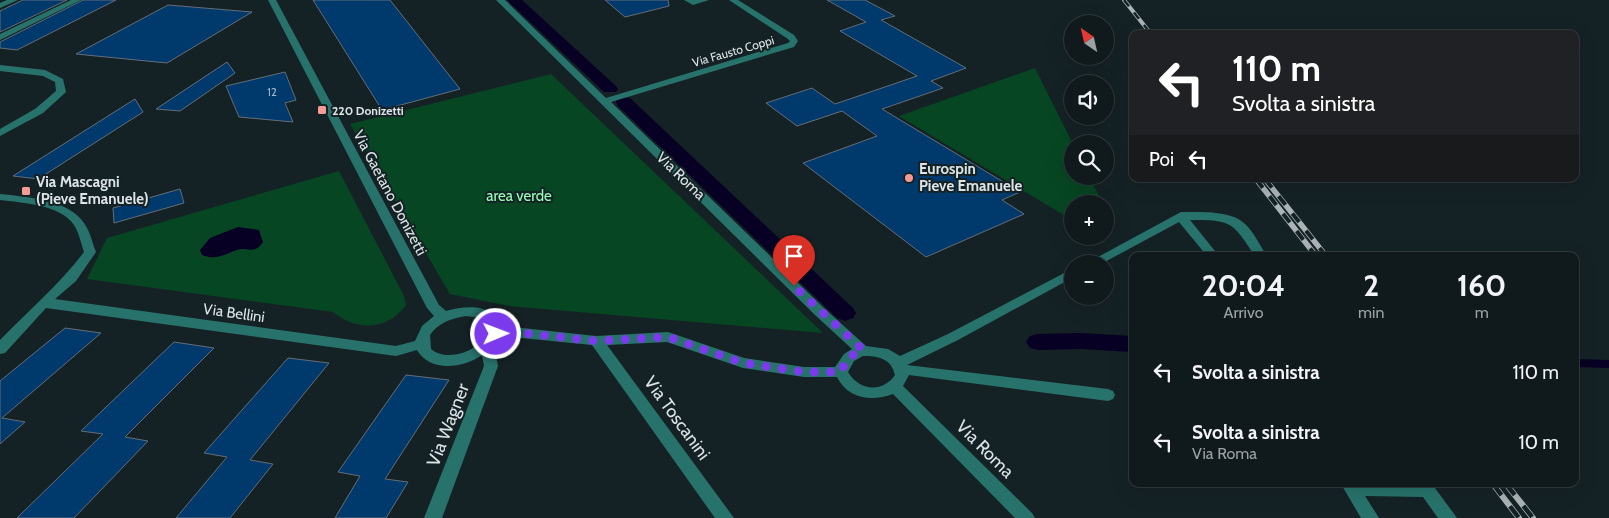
<!DOCTYPE html>
<html lang="it">
<head>
<meta charset="utf-8">
<style>
	body { margin:0; font-family:Cabin,sans-serif; background:#192325; color:#f1f3f6; height:100vh; display:flex; flex-direction:column; font-size:19px; white-space:nowrap }
	* { box-sizing:border-box; margin:0 }
	p { font-size:16px; color:#9ca1a3 }
	.icon { flex:none; width:28px; height:28px; fill:none; stroke:currentColor; stroke-width:2; stroke-linecap:round; stroke-linejoin:round }
	.map { position:relative; flex:1; overflow:hidden }
	.drawer { position:absolute; left:1129px; top:252px; width:450px; height:235px; display:flex; flex-direction:column; background:#101a1c; border-radius:10px; box-shadow:0 5px 20px #0002,0 0 0 1px #30383b }
	.drawer>* { flex:none }
	.hud { position:absolute; left:1129px; top:30px; width:450px; height:152px; border-radius:10px; box-shadow:0 5px 20px #0002,0 0 0 1px #30383b; background:#202124; color:#fff; overflow:hidden }
	.needle { width:32px; rotate:326deg }
	.tools { position:absolute; left:1064px; top:15px; display:grid; gap:10px }
	.tools a { display:grid; place-items:center; width:50px; height:50px; border-radius:50%; background:#101a1c; box-shadow:0 5px 20px #0002,0 0 0 1px #30383b; font-size:25px }
	.pin { position:absolute; display:grid; place-items:center; width:42px; height:42px; color:#fff; margin:-51px -21px; border-radius:50% 50% 50% 0; rotate:-45deg; box-shadow:0 0 5px #0007 }
	.pin .icon { rotate:45deg }
	.me { position:absolute; width:55px; margin:-28px; rotate:89deg; stroke-linejoin:round; filter:drop-shadow(0 0 4px #0008) }
	.turn { display:flex; align-items:center; gap:18px; height:105px; padding:0 20px; font-size:22px }
	.turn .icon { width:65px; height:65px; stroke-width:2.5 }
	.turn b { display:block; font-size:35px; line-height:42px }
	.then { display:flex; align-items:center; height:48px; padding:0 20px; background:#0003; gap:10px; font-size:19px }
	.eta { display:flex; justify-content:space-evenly; align-items:center; height:85px; text-align:center }
	.eta b { font-size:30px; font-weight:700; line-height:35px }
	ul { padding:0; list-style:none }
	li { display:flex; align-items:center; gap:15px; height:70px; padding:0 20px }
	li div { flex:1 }
	li b { display:block; font-size:19px }
	li em { font-style:normal }
	.map>svg:first-child { display:block }
	.green { fill:#074623 }
	.water { fill:#070024 }
	.lines { fill:none; stroke-linecap:round; stroke-linejoin:round }
	.stream { stroke:#070024; stroke-width:8 }
	.canal { fill:#070024; fill-rule:evenodd }
	.building { fill:#003a6d; stroke:#656d77 }
	.minor { fill:#27736b; fill-rule:evenodd }
	.rail-far2-casing { stroke:#aab3b6; stroke-width:4 }
	.rail-far1-casing { stroke:#aab3b6; stroke-width:5.5 }
	.rail-casing { stroke:#aab3b6; stroke-width:6 }
	.rail-far2 { stroke:#152225; stroke-width:2.5; stroke-dasharray:8; stroke-linecap:butt }
	.rail-far1 { stroke:#152225; stroke-width:4; stroke-dasharray:11; stroke-linecap:butt }
	.rail { stroke:#152225; stroke-width:4.5; stroke-dasharray:14; stroke-linecap:butt }
	.route { stroke:#7c3aed; stroke-width:9; stroke-dasharray:0 16.2 }
	.poi-dot { fill:#f59b96; stroke:#152225; stroke-width:2 }
	.labels { text-anchor:middle; dominant-baseline:central; stroke-width:4; stroke-linejoin:round; paint-order:stroke }
	.far-number-label { font-size:11px; fill:#a5bac8 }
	.far-street-label { font-size:12px; fill:#dce4e7; stroke:#152225 }
	.far-poi-label { font-size:12px; font-weight:bold; fill:#dce4e7; stroke:#152225; text-anchor:start }
	.poi-label { font-size:15px; font-weight:bold; fill:#dce4e7; stroke:#152225; text-anchor:start }
	.street-label { font-size:15px; fill:#dce4e7; stroke:#152225 }
	.park-label { font-size:15px; fill:#98fdb7; stroke:#152225 }
	.near-street-label { font-size:18px; fill:#dce4e7; stroke:#152225 }
</style>
</head>
<body>
<div class="map">
<svg width="1609" height="518" viewBox="0 0 1609 518">
	<rect width="100%" height="100%" fill="#152225"/>
	<g class="green">
		<polygon points="1035,68 1073,144 1072,176 1089,176 1103,204 1072,204 1072,220 899,116"/>
		<polygon points="551,74 823,333 509,306 450,294 350,124"/>
		<path d="M339 171 404 296 406 305C387 331 356 331 333 312L87 279 107 238Z"/>
	</g>
	<path class="water" d="M238 227 259 230 263 242C253 256 249 246 237 250 224 254 217 261 202 255L200 250 210 238Z"/>
	<g class="lines">
		<polyline class="stream" points="1575,363 1609,364"/>
		<g class="canal">
			<polygon points="507,0 522,0 616,86 618,89 616,92 604,92"/>
			<polygon points="624,97 630,98 853,308 856,313 853,318 845,321 837,318 618,106 616,102 618,98"/>
			<polygon points="1081,333 1132,336 1132,352 1081,349 1038,350 1030,348 1026,342 1030,336 1038,334"/>
		</g>
	</g>
	<g class="building">
		<polygon points="23,0 67,0 0,32 0,11"/>
		<polygon points="83,0 116,0 17,50 0,48 0,42"/>
		<polygon points="313,0 390,0 460,89 382,110"/>
		<polygon points="605,0 668,0 669,6 625,17"/>
		<polygon points="827,0 865,0 895,16 881,20 966,68 931,81 943,88 882,109 1020,192 1002,200 1024,214 926,257 803,163 877,136 842,111 797,126 766,103 812,88 835,104 917,76 840,31 866,22"/>
		<polygon points="168,5 252,12 167,63 76,54"/>
		<polygon points="227,62 235,73 180,111 156,109"/>
		<polygon points="285,72 296,100 285,103 293,122 239,117 226,86"/>
		<polygon points="135,99 143,112 38,179 13,176"/>
		<polygon points="180,189 184,203 114,223 113,208"/>
		<polygon points="65,328 101,333 2,418 25,422 0,444 0,381"/>
		<polygon points="174,342 214,348 125,437 148,441 74,518 17,518 103,434 81,431"/>
		<polygon points="288,358 329,363 250,460 273,464 230,518 176,518 227,457 204,453"/>
		<polygon points="406,375 449,380 385,479 408,482 386,518 335,518 360,476 338,472"/>
	</g>
	<g class="lines">
		<g class="minor">
			<polygon points="7,0 18,0 0,8 0,3"/>
			<polygon points="71,0 81,0 0,40 0,34"/>
			<path d="M268 0H276L439 305 446 311C467 305 494 303 502 328H522L596 336 668 332 744 358 804 367H835L844 354 852 349 815 315 496 0H505L606 98 788 43 790 41 788 39 729 0H738L794 35 798 41 794 47 611 102 825 309 866 346 888 349 900 356 948 334 1072 269V278L958 340 907 365 1108 389 1113 391 1115 395 1113 399 1108 401 909 375 903 386 1032 513 1035 518H1015L893 394C871 402 848 399 837 377H804L743 368 667 342 607 345 734 518H715L592 345 522 338H498L494 344 498 366 442 518H424L484 366 482 355C464 368 430 373 417 350L396 356 46 308 5 353 0 354V340C28 311 60 284 84 252 81 243 79 233 74 225 60 204 22 203 0 200V194C26 197 68 199 84 223 90 231 92 242 96 252L76 281 55 299 396 346 415 341 422 326 434 316 427 308ZM466 316 480 318 486 322C493 347 449 365 431 349L430 335C438 323 452 318 466 316ZM863 356C878 356 891 358 895 375 883 393 859 391 848 372L854 361Z"/>
			<polygon points="684,0 709,0 693,5"/>
			<polygon points="0,65 45,70 63,79 66,92 43,113 0,136 0,129 35,109 56,91 55,82 43,76 0,71"/>
			<path d="M1181 212C1199 212 1232 210 1245 224 1254 232 1260 246 1267 256H1255C1232 222 1233 220 1190 220L1219 256H1207L1179 222 1101 264H1085Z"/>
			<polygon points="1341,484 1432,484 1457,518 1438,518 1423,497 1365,496 1379,518 1361,518"/>
		</g>
		<defs>
			<polyline id="rail-far2" points="1124,0 1151,34"/>
			<g id="rail-far1">
				<polyline points="1256,179 1316,256"/>
				<polyline points="1265,179 1326,256"/>
			</g>
			<g id="rail">
				<polyline points="1493,484 1519,518"/>
				<polyline points="1506,484 1533,518"/>
			</g>
		</defs>
		<use href="#rail-far2" class="rail-far2-casing"/>
		<use href="#rail-far1" class="rail-far1-casing"/>
		<use href="#rail" class="rail-casing"/>
		<use href="#rail-far2" class="rail-far2"/>
		<use href="#rail-far1" class="rail-far1"/>
		<use href="#rail" class="rail"/>
	</g>
	<g class="lines">
		<polyline class="route" points="496,334 522,333 596,341 668,337 743,363 804,372 841,372 847,358 863,350 794,286"/>
	</g>
	<g class="poi-dot">
		<rect x="317" y="105" width="10" height="10" rx="2.5"/>
		<circle cx="909" cy="178" r="5"/>
		<rect x="21" y="186" width="10" height="10" rx="2.5"/>
	</g>
	<g class="labels">
		<g class="far-number-label">
			<text x="272" y="92">12</text>
		</g>
		<g class="far-street-label">
			<text transform="translate(733 51) rotate(-16)">Via Fausto Coppi</text>
		</g>
		<g class="far-poi-label">
			<text x="332" y="110">220 Donizetti</text>
		</g>
		<g class="poi-label">
			<text x="919" y="169">Eurospin<tspan x="919" dy="17">Pieve Emanuele</tspan></text>
			<text x="36" y="182">Via Mascagni<tspan x="36" dy="17">(Pieve Emanuele)</tspan></text>
		</g>
		<g class="street-label">
			<text transform="translate(681 176) rotate(44)">Via Roma</text>
			<text transform="translate(390 193) rotate(62)">Via Gaetano Donizetti</text>
			<text transform="translate(234 313) rotate(8)">Via Bellini</text>
		</g>
		<g class="park-label">
			<text x="519" y="196">area verde</text>
		</g>
		<g class="near-street-label">
			<text transform="translate(677 418) rotate(54)">Via Toscanini</text>
			<text transform="translate(448 425) rotate(-69)">Via Wagner</text>
			<text transform="translate(985 449) rotate(45)">Via Roma</text>
		</g>
	</g>
</svg>
<div class="tools">
<a><svg class="needle" viewBox="-14 -14 28 28"><path d="M0-13l5 13h-10z" fill="#e53935"/><path d="M0 13l5-13h-10z" fill="#9ca1a3"/></svg></a>
<a><svg class="icon" aria-label="sound" viewBox="0 0 24 24"><path d="M4 9h4l5-4v14l-5-4H4zM17 9q2 3 0 6"/></svg></a>
<a><svg class="icon" aria-label="search" viewBox="0 0 24 24"><circle cx="10" cy="10" r="6"/><path d="M15 15l6 6"/></svg></a>
<a>+</a>
<a>−</a>
</div>
<div class="pin" style="left:794px;top:286px;background:#d93025"><svg class="icon" aria-label="arrive" viewBox="0 0 24 24"><path d="M6 21V4h12l-3 4 3 4H6"/></svg></div>
<svg class="me" style="left:496px;top:334px" viewBox="-20 -20 40 40"><circle r="17" fill="#7c3aed" stroke="#fff" stroke-width="3"/><path d="M0-11L8 9 0 5-8 9z" fill="#fff"/></svg>
<div class="hud">
<div class="turn"><svg class="icon" aria-label="left" viewBox="0 0 24 24"><path d="M17 20v-9H6M10 6l-5 5 5 5"/></svg><div><b>110 m</b>Svolta a sinistra</div></div>
<div class="then">Poi<svg class="icon" aria-label="left" viewBox="0 0 24 24"><path d="M17 20v-9H6M10 6l-5 5 5 5"/></svg></div>
</div>
<section class="drawer">
<div class="eta">
<div><b>20:04</b><p>Arrivo</p></div>
<div><b>2</b><p>min</p></div>
<div><b>160</b><p>m</p></div>
</div>
<ul>
<li><svg class="icon" aria-label="left" viewBox="0 0 24 24"><path d="M17 20v-9H6M10 6l-5 5 5 5"/></svg><div><b>Svolta a sinistra</b></div><em>110 m</em></li>
<li><svg class="icon" aria-label="left" viewBox="0 0 24 24"><path d="M17 20v-9H6M10 6l-5 5 5 5"/></svg><div><b>Svolta a sinistra</b><p>Via Roma</p></div><em>10 m</em></li>
</ul>
</section>
</div>
</body>
</html>
